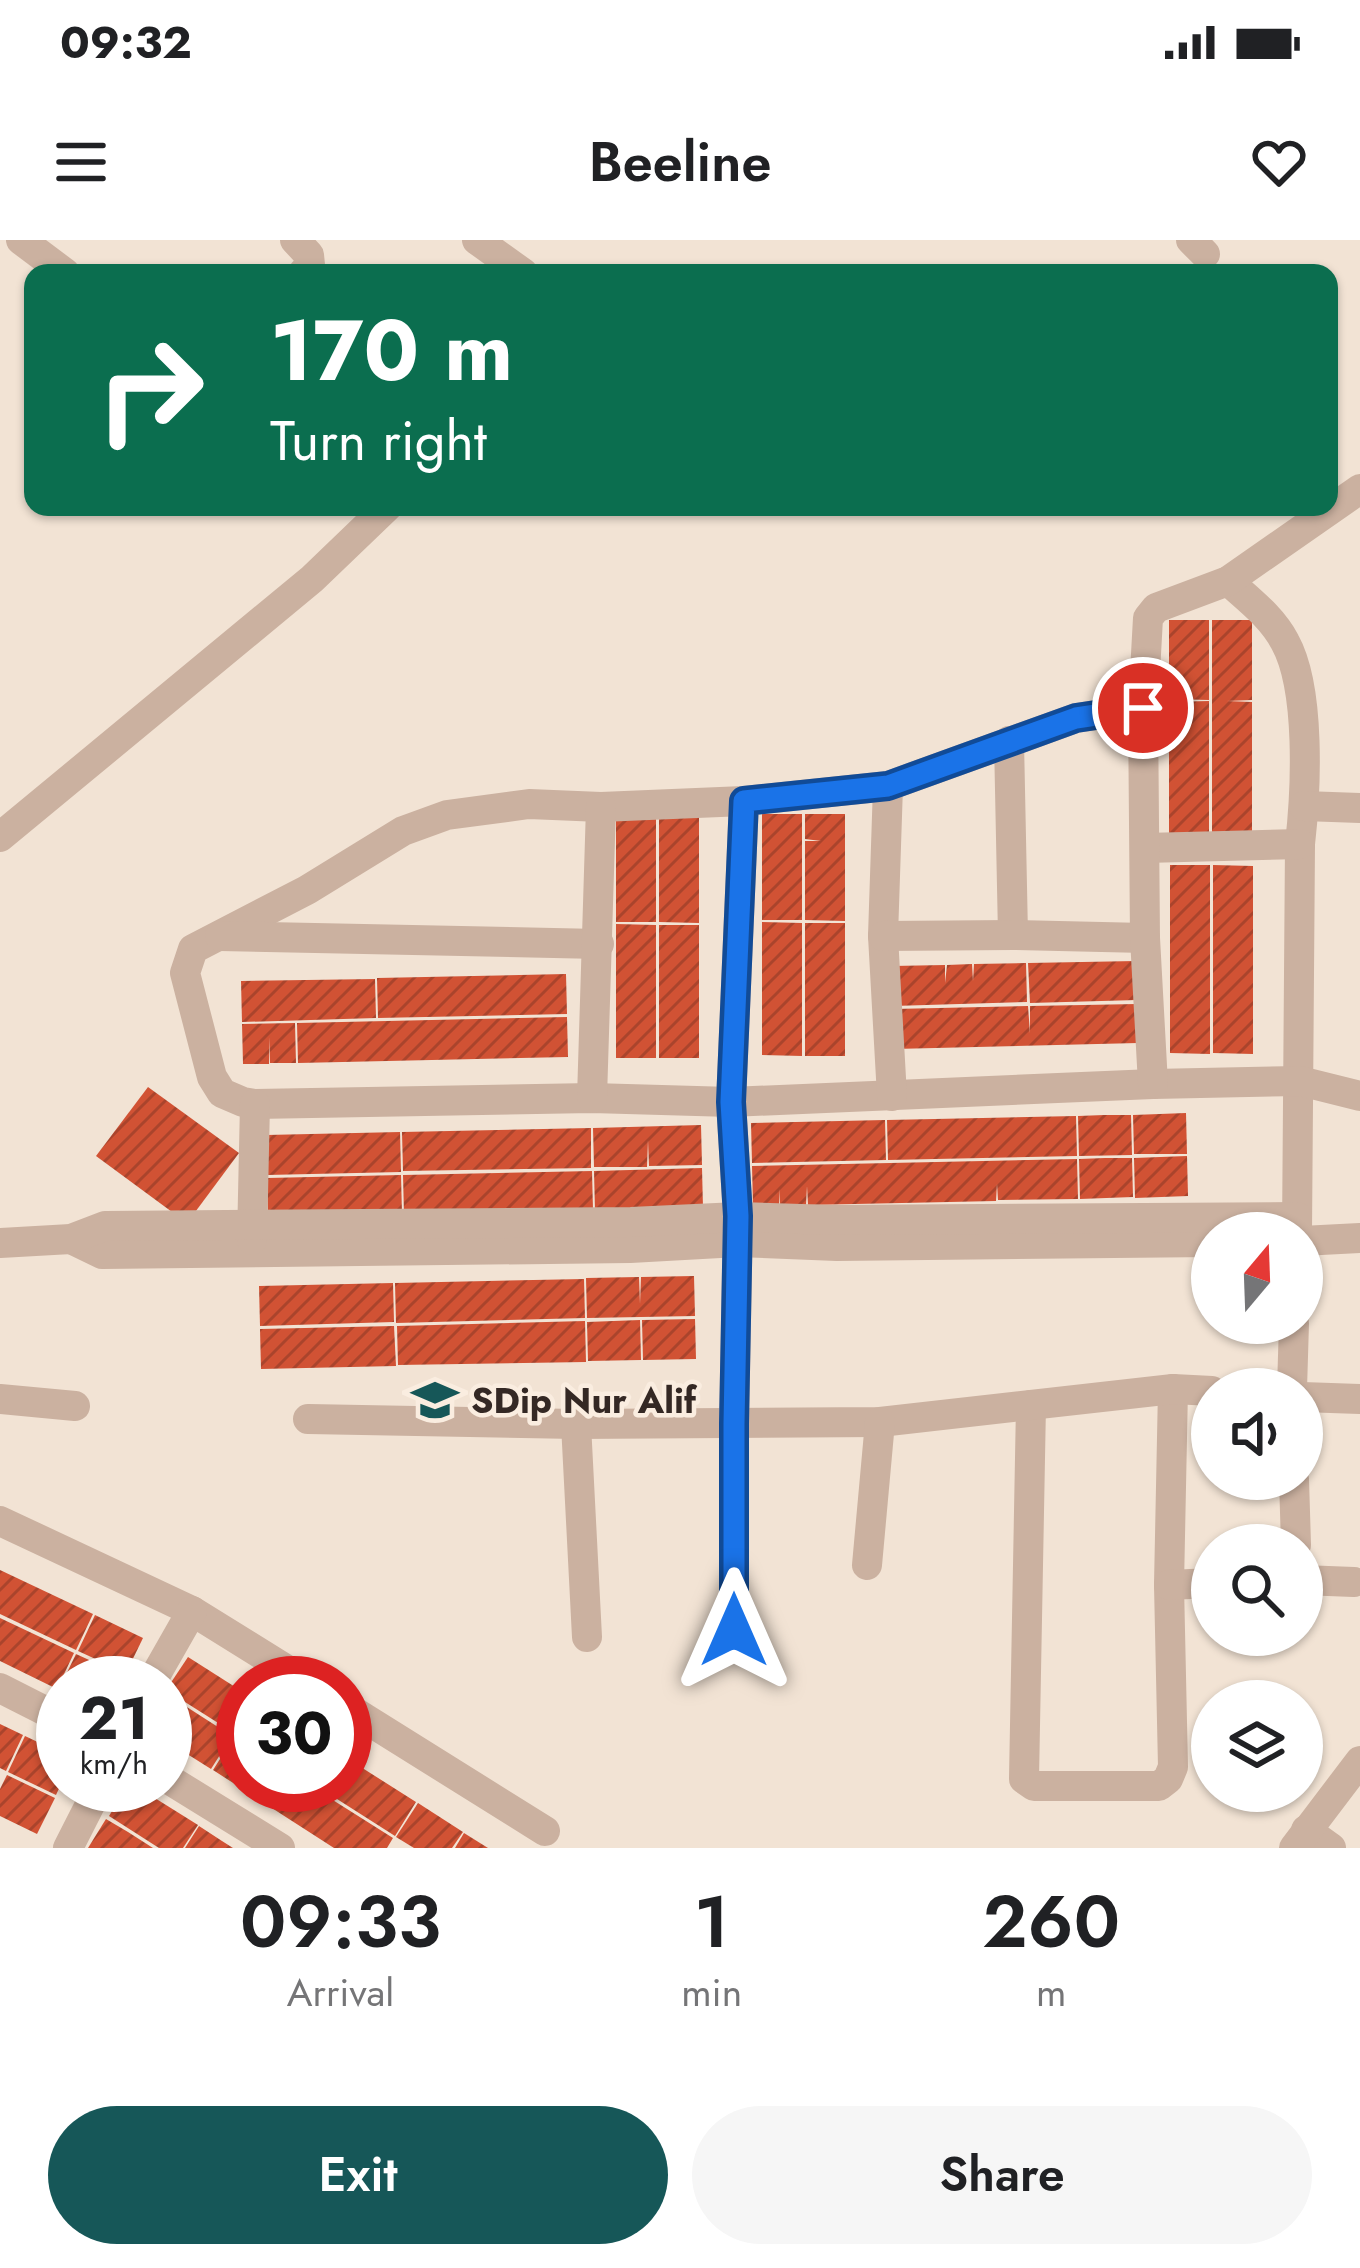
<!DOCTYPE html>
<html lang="en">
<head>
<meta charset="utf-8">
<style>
	body { margin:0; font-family:Jost,sans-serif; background:#f6f6f6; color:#202124; height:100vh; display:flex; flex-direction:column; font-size:45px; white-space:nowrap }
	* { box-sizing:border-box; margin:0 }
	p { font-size:39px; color:#757577 }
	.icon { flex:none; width:66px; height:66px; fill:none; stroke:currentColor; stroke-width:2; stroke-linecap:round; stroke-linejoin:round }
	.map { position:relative; height:1608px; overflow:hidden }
	.panel { display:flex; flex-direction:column; background:#fff; flex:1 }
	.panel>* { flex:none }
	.guide { position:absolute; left:24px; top:24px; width:1314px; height:252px; border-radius:24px; box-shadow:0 3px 9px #0004; background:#0b6e4f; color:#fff; overflow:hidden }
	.needle { width:78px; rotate:19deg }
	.buttons { position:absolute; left:1191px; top:972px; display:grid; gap:24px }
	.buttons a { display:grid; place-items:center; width:132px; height:132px; border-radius:50%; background:#fff; box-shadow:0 3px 9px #0004; font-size:60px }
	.speed { position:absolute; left:36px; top:1416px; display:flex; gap:24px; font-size:60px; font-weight:700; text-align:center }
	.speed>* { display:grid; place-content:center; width:156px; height:156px; border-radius:50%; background:#fff; box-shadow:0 3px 9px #0004; line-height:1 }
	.speed small { font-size:30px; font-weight:400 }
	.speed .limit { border:18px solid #d22; background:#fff; color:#111 }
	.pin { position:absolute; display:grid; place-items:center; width:102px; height:102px; color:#fff; margin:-51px; border:6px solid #fff; border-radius:50%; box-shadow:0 3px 12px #0007 }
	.me { position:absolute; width:132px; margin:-66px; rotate:0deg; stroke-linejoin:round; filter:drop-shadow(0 0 9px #0008) }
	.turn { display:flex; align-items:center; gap:42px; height:252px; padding:0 48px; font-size:54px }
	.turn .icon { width:156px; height:156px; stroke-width:2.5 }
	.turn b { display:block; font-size:84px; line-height:102px }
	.eta { display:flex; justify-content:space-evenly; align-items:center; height:204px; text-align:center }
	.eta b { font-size:72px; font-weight:600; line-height:84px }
	.action { display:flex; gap:24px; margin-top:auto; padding:24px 48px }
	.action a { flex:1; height:138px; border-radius:72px; background:#165758; color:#fff; font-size:48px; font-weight:600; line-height:138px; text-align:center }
	.action a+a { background:#f6f6f6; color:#202124 }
	.status { display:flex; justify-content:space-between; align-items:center; height:84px; padding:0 60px; background:#fff; direction:ltr }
	.status svg { height:33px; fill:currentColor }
	header { display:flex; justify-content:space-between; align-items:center; height:156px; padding:0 48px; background:#fff; font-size:54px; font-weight:600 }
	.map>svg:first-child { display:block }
	.building { fill:url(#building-hatch) }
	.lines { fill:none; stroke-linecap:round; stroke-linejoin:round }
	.minor { stroke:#cbb1a0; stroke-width:30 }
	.route-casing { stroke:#114b97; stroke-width:30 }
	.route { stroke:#1a73e8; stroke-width:21 }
	.labels { text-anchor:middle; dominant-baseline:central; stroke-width:9; stroke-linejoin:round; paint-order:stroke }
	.poi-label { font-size:36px; font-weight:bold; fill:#342824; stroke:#faede0; text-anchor:start }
</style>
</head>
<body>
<div class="status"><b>09:32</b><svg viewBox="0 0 49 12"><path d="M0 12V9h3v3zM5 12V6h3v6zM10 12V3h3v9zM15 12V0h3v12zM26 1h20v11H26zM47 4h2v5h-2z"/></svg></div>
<header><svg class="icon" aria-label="menu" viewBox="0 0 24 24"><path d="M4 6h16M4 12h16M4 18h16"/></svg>Beeline<svg class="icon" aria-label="heart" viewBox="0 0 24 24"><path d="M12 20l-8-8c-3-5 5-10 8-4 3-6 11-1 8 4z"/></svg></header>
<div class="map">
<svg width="1360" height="1608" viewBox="0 0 1360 1608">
	<defs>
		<pattern id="building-hatch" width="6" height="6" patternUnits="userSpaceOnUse" patternTransform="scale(3)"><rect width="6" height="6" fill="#d15234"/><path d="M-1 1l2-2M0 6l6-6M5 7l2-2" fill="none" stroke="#aa442c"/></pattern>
	</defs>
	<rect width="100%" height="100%" fill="#f2e3d4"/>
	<g class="building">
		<polygon points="1169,380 1209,380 1209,460 1169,459"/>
		<polygon points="1212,380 1252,380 1252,460 1227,461 1252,462 1252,595 1212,595"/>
		<polygon points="1209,461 1209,595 1169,595 1169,462"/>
		<rect x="762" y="574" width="40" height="106"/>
		<polygon points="805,574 845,574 845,681 805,680 805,601 821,601 805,599"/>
		<rect x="616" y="576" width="40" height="106"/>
		<polygon points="659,576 699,576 699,683 659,682"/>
		<polygon points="1170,625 1210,625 1210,814 1170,813"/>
		<polygon points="1213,625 1253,626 1253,814 1213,813"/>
		<polygon points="762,682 802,683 802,816 762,815"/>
		<rect x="805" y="683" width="40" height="133"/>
		<polygon points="616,684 656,685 656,818 616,818"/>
		<rect x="659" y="685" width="40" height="133"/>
		<polygon points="1136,721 1137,760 1030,763 1028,723"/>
		<polygon points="1026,723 1027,762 893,766 892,726 945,725 945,743 947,725 972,724 973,741 974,724"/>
		<polygon points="566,734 567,774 378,778 377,738"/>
		<polygon points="375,739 376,778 242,782 241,741"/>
		<polygon points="1137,764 1138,803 894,809 893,769 1028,766 1030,793 1030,766"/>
		<polygon points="567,777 568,817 298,823 297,783"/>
		<polygon points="295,783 296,823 270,823 270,797 269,824 243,824 242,784"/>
		<polygon points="148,847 239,913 187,983 96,916"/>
		<polygon points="1186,873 1187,914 1134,914 1133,875"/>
		<polygon points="1104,875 1131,875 1132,915 1079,916 1078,876"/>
		<polygon points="1076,876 1077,916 888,920 887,880"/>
		<polygon points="885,880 886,920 752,923 751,883"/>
		<polygon points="701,885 702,925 649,926 648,900 647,927 594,927 593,888"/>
		<polygon points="591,888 591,928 403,931 402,892"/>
		<polygon points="400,892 401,932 267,935 266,895"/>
		<polygon points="1187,916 1188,956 1135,958 1134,918"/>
		<polygon points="1105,918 1132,918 1133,957 1080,959 1079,919"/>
		<polygon points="1077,919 1078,959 998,960 997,944 996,961 808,965 807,946 806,965 780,965 780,949 779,966 753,966 752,926"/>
		<polygon points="702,928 703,968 595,971 594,931"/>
		<polygon points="592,931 593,970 404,975 403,935"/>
		<polygon points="401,935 402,974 268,978 267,938"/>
		<polygon points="694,1036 695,1076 587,1078 586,1038 639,1037 640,1064 641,1037"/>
		<polygon points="584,1039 585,1078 396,1083 395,1043"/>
		<polygon points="393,1043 394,1082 260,1086 259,1046"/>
		<polygon points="695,1079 696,1119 643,1120 642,1080"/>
		<polygon points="640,1080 641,1120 588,1121 587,1082"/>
		<polygon points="585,1081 586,1122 398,1125 397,1086"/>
		<polygon points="394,1086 396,1126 261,1129 260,1089"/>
		<polygon points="0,1330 93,1374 76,1410 0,1374"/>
		<polygon points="95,1375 143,1398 126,1433 78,1411"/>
		<polygon points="0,1378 74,1413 57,1449 0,1421"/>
		<polygon points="76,1414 124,1436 121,1443 62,1443"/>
		<polygon points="188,1417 243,1452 243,1479 234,1493 166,1450"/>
		<polygon points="165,1453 232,1496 211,1529 165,1500"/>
		<polygon points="0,1484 23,1495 6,1531 0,1528"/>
		<polygon points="25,1496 63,1514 63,1540 56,1555 8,1532"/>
		<polygon points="234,1497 243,1503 243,1545 309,1545 393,1598 387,1608 334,1608 213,1530"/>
		<polygon points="345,1517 416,1562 395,1596 315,1545 345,1545"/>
		<polygon points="7,1535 55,1558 37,1594 0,1576 0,1549"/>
		<polygon points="128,1545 134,1545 198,1585 183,1608 159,1608 109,1576"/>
		<polygon points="418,1563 463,1592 452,1608 414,1608 396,1597"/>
		<polygon points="106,1579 128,1592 153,1608 88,1608"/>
		<polygon points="199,1586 222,1601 233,1608 185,1608"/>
		<polygon points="464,1593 488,1608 455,1608"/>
	</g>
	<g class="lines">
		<g class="minor">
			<polyline points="21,0 65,33"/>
			<polyline points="295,0 309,15 310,25 303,33"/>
			<polyline points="477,0 523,33"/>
			<polyline points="1191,0 1205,14"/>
			<path d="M1228 341C1249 360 1272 377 1285 402 1311 449 1306 551 1300 604L1297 993"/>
			<polyline points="1143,468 1076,478 888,546 744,561 601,567 529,564 447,575 403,591 307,650 193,709 185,733 212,837 222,853 243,862 255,864 592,858 731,862 1153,844 1300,841 1360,856"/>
			<polyline points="1009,501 1013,695"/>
			<polyline points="888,546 883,696 892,856"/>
			<polyline points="1304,566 1360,568"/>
			<polyline points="0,597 312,339 387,267"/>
			<polyline points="1145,608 1300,604"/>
			<polyline points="220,696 599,704"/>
			<polyline points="883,696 1013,695 1145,698"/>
			<polyline points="1153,844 1145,698 1143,468 1148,378 1156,368 1228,341 1360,249"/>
			<polyline points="592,858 601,567"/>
			<polyline points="71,999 102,1014 630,1008 738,1002 837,1006 1212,1002"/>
			<polyline points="252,1000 255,864"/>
			<polyline points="1302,1001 1360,998"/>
			<polyline points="0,1003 71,999 105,986 631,982 738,977 833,980 1297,977"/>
			<polyline points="1292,1149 1294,1083"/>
			<polyline points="1302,1157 1360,1159"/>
			<polyline points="0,1159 75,1166"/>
			<polyline points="1031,1165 1024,1539 1034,1546 1159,1546 1168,1539 1173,1527 1169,1345 1173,1149"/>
			<polyline points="308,1179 576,1184 880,1182 1173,1149 1212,1151"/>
			<polyline points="576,1184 587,1397"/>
			<polyline points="1294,1239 1296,1305"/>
			<polyline points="0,1281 192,1371 308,1443"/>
			<polyline points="867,1325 880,1182"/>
			<polyline points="1302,1340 1354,1342"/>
			<polyline points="1169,1345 1212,1343"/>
			<polyline points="734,1390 734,1184 738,977 731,862 744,561"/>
			<polyline points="151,1443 192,1371"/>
			<polyline points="0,1448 63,1480"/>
			<polyline points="345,1466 545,1591"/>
			<polyline points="165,1537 280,1608"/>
			<polyline points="1306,1590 1331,1608"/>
			<polyline points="68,1608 100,1545"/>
			<polyline points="1294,1608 1360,1521"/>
		</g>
	</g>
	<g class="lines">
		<defs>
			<polyline id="route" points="734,1390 734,1184 738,976 731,862 744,561 888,546 1076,478 1143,468"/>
		</defs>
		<use href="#route" class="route-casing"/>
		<use href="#route" class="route"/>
	</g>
	<defs>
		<symbol id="school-bare" viewBox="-9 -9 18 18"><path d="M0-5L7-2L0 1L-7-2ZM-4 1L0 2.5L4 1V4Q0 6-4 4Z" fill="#165758" stroke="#faede0" stroke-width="2.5" paint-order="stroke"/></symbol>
	</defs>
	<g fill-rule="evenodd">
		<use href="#school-bare" x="402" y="1127" width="66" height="66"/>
	</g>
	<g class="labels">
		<g class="poi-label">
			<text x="471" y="1160">SDip Nur Alif</text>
		</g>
	</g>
</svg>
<div class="buttons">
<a><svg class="needle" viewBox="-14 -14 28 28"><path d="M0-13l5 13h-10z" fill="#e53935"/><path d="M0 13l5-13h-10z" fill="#757577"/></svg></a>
<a><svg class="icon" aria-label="sound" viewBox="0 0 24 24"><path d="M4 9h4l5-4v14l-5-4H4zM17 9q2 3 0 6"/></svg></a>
<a><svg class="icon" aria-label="search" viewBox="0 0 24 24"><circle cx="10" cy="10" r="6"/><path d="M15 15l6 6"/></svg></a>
<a><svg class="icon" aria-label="layers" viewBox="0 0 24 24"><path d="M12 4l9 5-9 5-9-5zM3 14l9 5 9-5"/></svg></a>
</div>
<div class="speed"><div>21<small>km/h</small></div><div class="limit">30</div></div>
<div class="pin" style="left:1143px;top:468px;background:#d93025"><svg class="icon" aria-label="arrive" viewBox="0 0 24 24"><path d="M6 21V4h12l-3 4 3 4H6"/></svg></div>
<svg class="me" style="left:734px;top:1390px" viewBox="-20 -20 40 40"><path d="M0-17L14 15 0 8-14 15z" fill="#1a73e8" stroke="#fff" stroke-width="4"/></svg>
<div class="guide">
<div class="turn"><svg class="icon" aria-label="right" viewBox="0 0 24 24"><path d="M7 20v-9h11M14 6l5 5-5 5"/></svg><div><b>170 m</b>Turn right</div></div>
</div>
</div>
<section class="panel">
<div class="eta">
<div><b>09:33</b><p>Arrival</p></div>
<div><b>1</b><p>min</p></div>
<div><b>260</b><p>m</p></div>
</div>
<div class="action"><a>Exit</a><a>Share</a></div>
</section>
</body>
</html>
